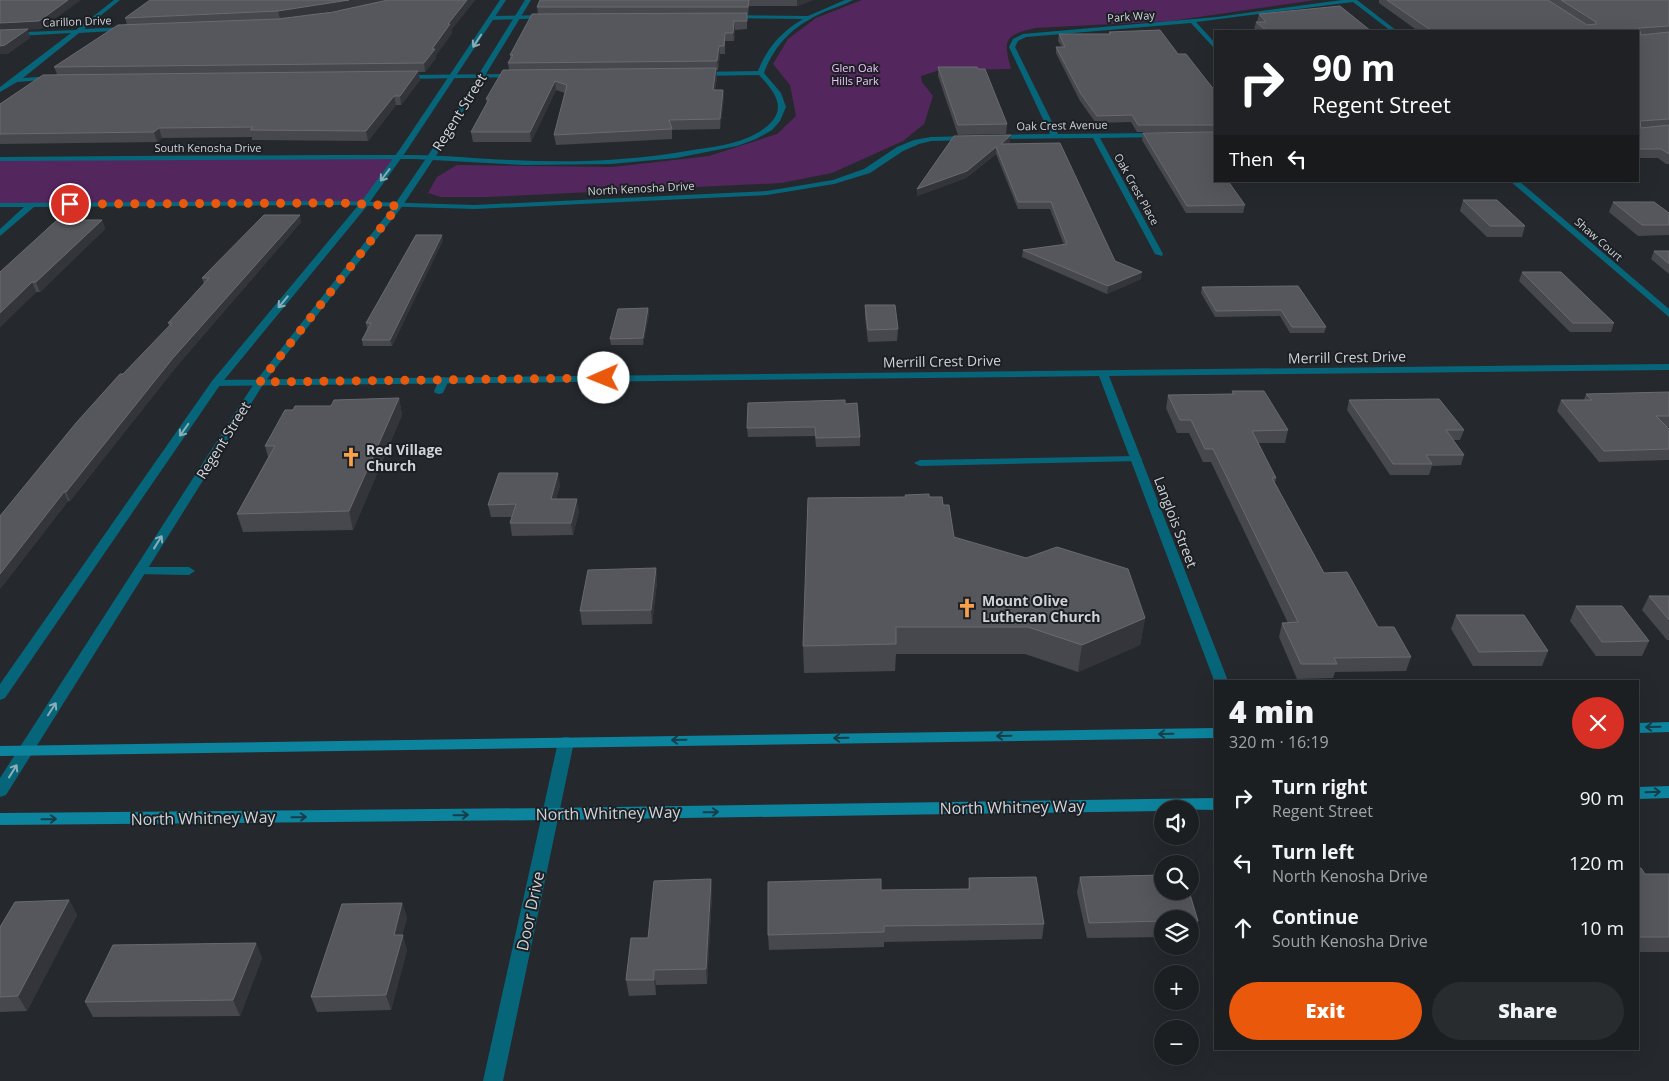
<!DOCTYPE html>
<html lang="en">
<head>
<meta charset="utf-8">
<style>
	body { margin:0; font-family:"Open Sans",sans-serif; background:#292c2f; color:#f1f3f6; height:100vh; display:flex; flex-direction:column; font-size:19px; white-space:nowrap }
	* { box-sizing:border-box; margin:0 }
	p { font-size:16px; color:#a0a2a5 }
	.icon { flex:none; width:28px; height:28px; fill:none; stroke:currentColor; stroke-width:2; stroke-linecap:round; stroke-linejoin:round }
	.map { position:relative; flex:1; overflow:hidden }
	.drawer { position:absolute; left:1214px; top:680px; width:425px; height:370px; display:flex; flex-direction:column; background:#1c1f22; border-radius:0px; box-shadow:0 5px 20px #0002,0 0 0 1px #3a3d40 }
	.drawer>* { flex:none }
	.banner { position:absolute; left:1214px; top:30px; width:425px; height:152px; border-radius:0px; box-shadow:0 5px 20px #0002,0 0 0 1px #3a3d40; background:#202124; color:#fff; overflow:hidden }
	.tools { position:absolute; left:1154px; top:800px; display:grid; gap:10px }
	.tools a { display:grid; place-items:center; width:45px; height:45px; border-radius:50%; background:#1c1f22; box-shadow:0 5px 20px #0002,0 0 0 1px #3a3d40; font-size:25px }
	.pin { position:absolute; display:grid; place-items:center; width:42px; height:42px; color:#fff; margin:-21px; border:2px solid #fff; border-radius:50%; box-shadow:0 1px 5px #0007 }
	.me { position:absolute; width:55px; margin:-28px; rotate:269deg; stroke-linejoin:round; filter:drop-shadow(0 0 4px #0008) }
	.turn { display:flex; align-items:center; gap:18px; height:105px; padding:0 15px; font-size:22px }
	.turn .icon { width:65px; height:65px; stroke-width:2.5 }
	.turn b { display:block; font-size:35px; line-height:42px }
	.then { display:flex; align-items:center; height:48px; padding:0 15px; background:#0003; gap:10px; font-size:19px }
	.round { display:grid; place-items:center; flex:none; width:52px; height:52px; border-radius:26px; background:#292c2f }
	.overview { display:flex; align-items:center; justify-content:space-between; height:85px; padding:0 15px }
	h1 { font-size:30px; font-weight:800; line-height:38px }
	.button { display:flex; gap:10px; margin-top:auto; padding:10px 15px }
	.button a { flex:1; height:58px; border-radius:30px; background:#ea580c; color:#fff; font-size:20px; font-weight:800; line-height:58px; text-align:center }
	.button a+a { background:#292c2f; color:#f1f3f6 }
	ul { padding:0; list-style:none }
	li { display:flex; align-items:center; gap:15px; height:65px; padding:0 15px }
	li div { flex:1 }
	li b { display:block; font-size:19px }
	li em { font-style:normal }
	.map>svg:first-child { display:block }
	.green { fill:#54265e }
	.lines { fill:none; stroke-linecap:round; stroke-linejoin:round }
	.service { fill:#07657a; fill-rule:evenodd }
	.minor { fill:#07657a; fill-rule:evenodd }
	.tertiary { fill:#07657a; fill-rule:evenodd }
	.secondary { fill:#0c849e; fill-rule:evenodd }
	.wall { fill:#47484d; fill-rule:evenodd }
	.shaded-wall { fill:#33353b }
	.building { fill:#56575c; stroke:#696a6f }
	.oneway { stroke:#8aadb6 }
	.oneway2 { stroke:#173d49 }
	.route { stroke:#ea580c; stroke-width:9; stroke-dasharray:0 16.2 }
	.labels { text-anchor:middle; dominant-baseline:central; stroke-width:4; stroke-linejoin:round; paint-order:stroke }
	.far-street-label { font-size:11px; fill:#d1d4d7; stroke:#1c1f24 }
	.far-park-label { font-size:11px; fill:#f1c2fb; stroke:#1c1f24 }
	.street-label { font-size:14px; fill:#d1d4d7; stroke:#1c1f24 }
	.poi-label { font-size:14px; font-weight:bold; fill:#d1d4d7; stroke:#1c1f24; text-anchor:start }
	.near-street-label { font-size:16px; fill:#d1d4d7; stroke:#1c1f24 }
</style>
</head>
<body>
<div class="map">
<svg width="1669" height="1081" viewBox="0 0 1669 1081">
	<rect width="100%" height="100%" fill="#25292e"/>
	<g class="green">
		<path d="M862 0H1315L1171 21 1035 28C1004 35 1003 40 1011 69L940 70 921 76 922 82 933 96 924 124 903 141 832 173 781 183 487 197H441L428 193 437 177 457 165 613 167 709 156 777 134 796 116 790 85 773 64 788 39 816 18Z"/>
		<polygon points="399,157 364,204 0,205 0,159"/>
	</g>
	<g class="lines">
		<g class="service">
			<polygon points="444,377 449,380 443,393 439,394 435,393 434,391 440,378"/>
			<polygon points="1136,456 1140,457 1142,459 1140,461 920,466 914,463 920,460"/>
			<polygon points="140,567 189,567 195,571 189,575 135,574 134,571"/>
		</g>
		<g class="minor">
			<polygon points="114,0 120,0 84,29 127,27 129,30 79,33 23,78 54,76 56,77 56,79 17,82 0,92 0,87 71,33 0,37 0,33 76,30"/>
			<path d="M845 0H853C844 5 833 8 824 12 795 25 775 43 764 73L781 93 786 107 780 121 772 130 756 139 737 146 676 158 611 164 524 165 414 159 0 161V157C137 156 274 155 411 155 444 155 478 159 511 160 570 163 629 161 687 151 711 147 737 145 759 132 789 113 779 96 759 75L699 76 696 74 699 72 758 71C767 48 781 32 803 19L731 18 729 15 808 16Z"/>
			<polygon points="1342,0 1357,0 1397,31 1391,31 1353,2 1196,22 1215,43 1215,49 1191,23 1026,37 1018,41 1015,47 1058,134 1159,133 1163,135 1159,137 1100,138 1163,254 1162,256 1155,254 1093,138 994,139 990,137 994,135 1050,134 1009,47 1013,39 1023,34 1217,17"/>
			<polygon points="546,15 548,18 491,20 488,18 491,16"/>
			<polygon points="516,74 519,76 518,77 404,79 401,77 404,75"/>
			<polygon points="969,136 973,138 972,140 931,141 919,144 903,151 870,173 834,184 767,195 475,209 343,205 34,207 0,236 0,229 24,207 0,207 0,203 343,201 475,205 767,191 833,180 864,169 897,147 914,140 931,137"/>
			<polygon points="1510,181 1519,181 1669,309 1669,317"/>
			<polygon points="1669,364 1669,370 1109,376 1228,681 1215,681 1215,683 1099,376 216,386 211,383 216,380"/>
			<polygon points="566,737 571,738 574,742 503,1081 483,1081 558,742 561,738"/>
		</g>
		<g class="tertiary">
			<polygon points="500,0 506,0 407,150 367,206 220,385 5,698 0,700 0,684 212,381 361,202 400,149"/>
			<polygon points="525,0 531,0 439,151 401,208 264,383 6,795 0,797 0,778 255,382 395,204 431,151"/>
		</g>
		<g class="secondary">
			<polygon points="1669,722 1669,732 1638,733 1638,723"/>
			<polygon points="1215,728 1215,738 0,756 0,746"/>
			<polygon points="1669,786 1669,798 1638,799 1638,787"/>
			<polygon points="1215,798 1215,810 1162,809 1162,811 551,820 0,825 0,813 551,808"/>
		</g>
	</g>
	<g class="wall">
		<path d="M475 0 451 30 452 33 436 55V58L425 72H418L420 80 401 105H396L368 141 252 140V137L162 138 157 142 0 144V104L57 74 54 67 127 25 125 18ZM350 8 333 12 301 16 330 11Z"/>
		<polygon points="540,0 813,0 797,6 749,6 748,14 747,14 747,29 735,30 734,41 725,41 725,54 720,54 718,70 716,70 717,77 715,90 723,90 724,99 720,129 672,130 672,139 556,145 554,135 565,93 556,90 531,142 473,142 471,132 487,103 486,99 509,70 508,63 510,59 510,55 538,14 537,7"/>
		<polygon points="1379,0 1669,0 1669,164 1666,164 1658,158 1638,158 1638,31 1418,31 1379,3"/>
		<polygon points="1259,14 1371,31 1256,31 1254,30 1256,22 1257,22"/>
		<polygon points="1109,32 1178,54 1215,91 1215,132 1137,132 1131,122 1096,123 1080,101 1056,53 1056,47 1062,47 1058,41 1059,34 1109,34"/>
		<polygon points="938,67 978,69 1007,124 1006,134 958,135 938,76"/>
		<polygon points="1143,133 1215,181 1245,205 1243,213 1186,213 1142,140"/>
		<polygon points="954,136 1010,142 1008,144 1115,261 1141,279 1107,294 1022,257 1023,250 1064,245 1050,209 1018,209 996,154 966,178 917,196 917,189"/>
		<polygon points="1463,200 1525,226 1522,237 1487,237 1460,211"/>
		<polygon points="1613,202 1669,213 1669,235 1638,236 1609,212"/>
		<polygon points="102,220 105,229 40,292 36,292 0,327 0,272"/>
		<polygon points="301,222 176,367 70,501 68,501 0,589 169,326 168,323 204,284 202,278"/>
		<polygon points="443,240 392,346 363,346 362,340 367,329 366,323"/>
		<polygon points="1654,251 1669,251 1669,274 1651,259"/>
		<polygon points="1522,272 1614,323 1611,332 1570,332 1519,281"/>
		<polygon points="1298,286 1326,327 1324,333 1290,333 1280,316 1215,317 1201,293 1202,287"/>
		<polygon points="865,305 898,329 897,341 868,342 865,317"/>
		<polygon points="648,308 649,314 643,345 611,345 610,339"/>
		<polygon points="1232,391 1288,430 1285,443 1258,443 1276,478 1275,483 1324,573 1378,627 1411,657 1406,671 1335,672 1333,678 1297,679 1279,637 1282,623 1288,623 1211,462 1203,462 1189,433 1177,433 1166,408 1168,395 1232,394"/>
		<polygon points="1669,392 1669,427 1667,427 1669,429 1669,460 1599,462 1557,411 1561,400 1584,400 1586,394"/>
		<polygon points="399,398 402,415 353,530 243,532 237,514 268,457 265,446 293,410"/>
		<polygon points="1349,400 1464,430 1460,440 1453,440 1464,455 1461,465 1432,466 1429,475 1390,475 1347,410"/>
		<polygon points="845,404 860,437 860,446 816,447 815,436 748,437 747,428"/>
		<polygon points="560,485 556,499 579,511 573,535 512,536 510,523 512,517 491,517 488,505"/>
		<polygon points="929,497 943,505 954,537 1145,618 1140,645 1078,672 1025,654 896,654 895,671 804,673 803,646"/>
		<polygon points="656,568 657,582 652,624 582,625 580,611"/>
		<polygon points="1649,596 1669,596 1669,640 1667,640 1642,610"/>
		<polygon points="1576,606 1649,641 1642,656 1596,656 1570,621"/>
		<polygon points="1456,615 1548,651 1542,666 1473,666 1451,629"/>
		<polygon points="1638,868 1645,874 1669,874 1669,952 1638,952"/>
		<polygon points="1080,877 1198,921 1195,936 1190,936 1190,919 1162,919 1162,937 1087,938 1077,892"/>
		<polygon points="969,878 1044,924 1042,939 884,942 884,947 769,950 768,935 881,890 968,889"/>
		<polygon points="711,879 712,894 707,984 656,985 656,995 629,996 626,980 648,938"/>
		<polygon points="69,900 77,915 27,1011 0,1012 0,927"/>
		<polygon points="402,903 407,918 402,935 407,950 391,1010 317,1012 311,997"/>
		<polygon points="256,943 262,958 240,1016 93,1017 85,1002"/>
	</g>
	<g class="shaded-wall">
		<polygon points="68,0 81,0 41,29 28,30 30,38 8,54 0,54 0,23"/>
		<polygon points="349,0 401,0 280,19 278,11"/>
		<polygon points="467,0 475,0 451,30 452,33 436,55 436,58 425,72 424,63 448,24"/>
		<polygon points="797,0 813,0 797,6"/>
		<polygon points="734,21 735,30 734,41 733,33"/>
		<polygon points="719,46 720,54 718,70 717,61"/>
		<polygon points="716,68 717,77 713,99 713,90"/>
		<polygon points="418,71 420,80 401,105 400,96"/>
		<polygon points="555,81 556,90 531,142 530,132"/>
		<polygon points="723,90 724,99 720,129 720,119"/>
		<polygon points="394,96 396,105 368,141 366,131"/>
		<polygon points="159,128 162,138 157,142 154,132"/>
		<polygon points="1011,135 1010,142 1001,150 1001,144"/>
		<polygon points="996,147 996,154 966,178 917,196 917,189"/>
		<polygon points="300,215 301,222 176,367 70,501 66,492 173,358"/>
		<polygon points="102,220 105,229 40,292 36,282"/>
		<polygon points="442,235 443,240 392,346 390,340"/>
		<polygon points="1142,272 1141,279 1107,294 1108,286"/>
		<polygon points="32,282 36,292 0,327 0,313"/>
		<polygon points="648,308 649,314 643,345 643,338"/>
		<polygon points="399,398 402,415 353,530 349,511"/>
		<polygon points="558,473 560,485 553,511 551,499"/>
		<polygon points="64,492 68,501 0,589 0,574"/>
		<polygon points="577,499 579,511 573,535 571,523"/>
		<polygon points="656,568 657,582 652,624 651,610"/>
		<polygon points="1145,618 1140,645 1078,672 1082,645"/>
		<polygon points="711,879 712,894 707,984 706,969"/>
		<polygon points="69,900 77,915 27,1011 18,996"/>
		<polygon points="402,903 407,918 398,950 394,935"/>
		<polygon points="403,935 407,950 391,1010 386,995"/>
		<polygon points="256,943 262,958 240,1016 233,1000"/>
		<polygon points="654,970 656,985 656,995 654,980"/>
	</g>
	<g class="building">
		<polygon points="0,0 68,0 39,21 0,23"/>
		<polygon points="150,0 349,0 278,11 125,18"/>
		<polygon points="388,0 467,0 448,24 450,24 432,49 435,49 424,63 54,67 118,25 278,19 333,12"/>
		<polygon points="540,0 749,0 748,7 537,7"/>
		<polygon points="1387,0 1548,0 1587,25 1596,24 1596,22 1561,0 1669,0 1669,26 1639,28 1641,35 1669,32 1669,119 1640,121 1641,128 1669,125 1669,154 1661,149 1638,149 1638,31 1432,31"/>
		<polygon points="1340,6 1371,31 1267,31 1256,22 1266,22 1259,14"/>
		<polygon points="747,13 747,21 734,21 733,33 725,33 724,46 719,46 717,61 508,63 513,55 510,55 532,14"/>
		<polygon points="28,29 5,45 0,46 0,30"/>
		<polygon points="1160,30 1178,54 1186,54 1215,91 1215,125 1138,125 1132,115 1097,116 1081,94 1056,47 1065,47 1059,34 1111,34 1109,32"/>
		<polygon points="938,67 977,67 978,69 985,69 1007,124 958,125"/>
		<polygon points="716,68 713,90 723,90 720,119 669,120 672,129 554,135 567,85 555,81 530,132 471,132 489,99 486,99 503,70"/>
		<polygon points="418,71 400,96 394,96 366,131 250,130 253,127 159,128 154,132 0,134 0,104 43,75"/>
		<polygon points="1215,132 1215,181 1228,181 1245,205 1187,206 1143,133"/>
		<polygon points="1011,135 1001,144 1060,143 1115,261 1142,272 1108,286 1023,250 1067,244 1051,202 1018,202 996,147 967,171 917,189 954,136"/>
		<polygon points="1463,200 1497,200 1525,226 1490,226"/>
		<polygon points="1613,202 1654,202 1669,213 1669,225 1642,225"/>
		<polygon points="264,215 300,215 173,358 66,492 64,492 0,574 0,516 76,423 120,374 123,374 172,323 168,323 209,278 202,278"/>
		<polygon points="57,220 102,220 36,282 32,282 0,313 0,272"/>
		<polygon points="416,235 442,235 390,340 362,340 371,323 366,323"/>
		<polygon points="1654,251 1669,251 1669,264"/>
		<polygon points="1522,272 1561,272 1614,323 1573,323"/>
		<polygon points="1298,286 1326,327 1292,327 1281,310 1216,311 1202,287"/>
		<polygon points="865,305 895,305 898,329 868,330"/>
		<polygon points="648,308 643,338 610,339 618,309"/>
		<polygon points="1232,391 1264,391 1288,430 1252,431 1276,478 1272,478 1324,573 1347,572 1378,627 1394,627 1411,657 1334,658 1337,664 1301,664 1282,623 1298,622 1213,449 1205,449 1191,420 1180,420 1168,395 1234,394"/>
		<polygon points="1669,392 1669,416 1656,416 1669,429 1669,449 1604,451 1561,400 1592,400 1586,394"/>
		<polygon points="399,398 349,511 237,514 275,446 265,446 285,410 293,410 295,406 331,406 334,400"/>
		<polygon points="1439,399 1464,430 1446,430 1464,455 1426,455 1432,464 1393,464 1349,400"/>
		<polygon points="845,400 845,404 857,403 860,437 816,438 815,427 747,428 748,403"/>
		<polygon points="499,473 558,473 551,499 577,499 571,523 510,523 516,504 488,505"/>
		<polygon points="929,494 929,497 942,497 943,505 949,505 954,537 1026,558 1057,547 1128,569 1145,618 1082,645 1028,627 896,627 896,644 803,646 808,498 906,497 905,495"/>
		<polygon points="656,568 651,610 580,611 588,570"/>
		<polygon points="1649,596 1669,596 1669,620"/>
		<polygon points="1576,606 1622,606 1649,641 1602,642"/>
		<polygon points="1456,615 1524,615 1548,651 1479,652"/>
		<polygon points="1638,868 1641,868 1645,874 1669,874 1669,937 1638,937"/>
		<polygon points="1162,875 1162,891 1189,891 1198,921 1190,921 1190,919 1162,919 1162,921 1089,923 1080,877"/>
		<polygon points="1036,877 1044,924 884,926 884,932 768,935 768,882 881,879 881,890 970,889 969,878"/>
		<polygon points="711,879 706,969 654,970 654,980 626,980 631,938 648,938 654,881"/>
		<polygon points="69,900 18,996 0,997 0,927 15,902"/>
		<polygon points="402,903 394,935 403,935 386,995 311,997 342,904"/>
		<polygon points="256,943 233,1000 85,1002 113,945"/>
	</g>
	<defs><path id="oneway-shaft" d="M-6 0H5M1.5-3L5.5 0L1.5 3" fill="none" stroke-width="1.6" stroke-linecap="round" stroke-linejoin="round" transform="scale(1.25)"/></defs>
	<g class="oneway">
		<use href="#oneway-shaft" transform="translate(477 41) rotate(123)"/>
		<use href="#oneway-shaft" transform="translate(385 175) rotate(127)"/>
		<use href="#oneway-shaft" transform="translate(283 302) rotate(130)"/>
		<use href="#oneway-shaft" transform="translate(184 430) rotate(125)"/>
		<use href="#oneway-shaft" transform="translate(158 542) rotate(-58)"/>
		<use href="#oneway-shaft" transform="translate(52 709) rotate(-57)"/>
		<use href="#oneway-shaft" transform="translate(13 771) rotate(-58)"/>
	</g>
	<g class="oneway2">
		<use href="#oneway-shaft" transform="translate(1653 727) rotate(179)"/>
		<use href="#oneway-shaft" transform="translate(1166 734) rotate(179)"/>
		<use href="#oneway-shaft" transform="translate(1004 736) rotate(179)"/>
		<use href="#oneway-shaft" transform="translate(841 738) rotate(179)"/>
		<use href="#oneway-shaft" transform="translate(679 740) rotate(179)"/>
		<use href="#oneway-shaft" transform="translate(1653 792) rotate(-2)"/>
		<use href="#oneway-shaft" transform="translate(711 812) rotate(-1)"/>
		<use href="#oneway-shaft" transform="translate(461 815) rotate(-1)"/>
		<use href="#oneway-shaft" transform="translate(299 817) rotate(-1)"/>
		<use href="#oneway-shaft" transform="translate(49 819) rotate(-1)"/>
	</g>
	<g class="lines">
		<polyline class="route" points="70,204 343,203 398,206 260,382 604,378"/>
	</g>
	<defs>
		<symbol id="church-bare" viewBox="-9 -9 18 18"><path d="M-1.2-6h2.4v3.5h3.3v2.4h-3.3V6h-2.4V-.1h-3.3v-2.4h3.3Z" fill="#f8a04b" stroke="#1c1f24" stroke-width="2.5" paint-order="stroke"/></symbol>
	</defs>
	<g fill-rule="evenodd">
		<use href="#church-bare" x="337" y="443" width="28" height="28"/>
		<use href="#church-bare" x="953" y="594" width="28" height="28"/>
	</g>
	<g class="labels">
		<g class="far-street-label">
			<text transform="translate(1131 16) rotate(-4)">Park Way</text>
			<text transform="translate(77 21) rotate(-2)">Carillon Drive</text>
			<text transform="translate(1062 125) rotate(-1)">Oak Crest Avenue</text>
			<text x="208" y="147">South Kenosha Drive</text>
			<text transform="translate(641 188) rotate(-3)">North Kenosha Drive</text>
			<text transform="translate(1137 189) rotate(61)">Oak Crest Place</text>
			<text transform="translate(1599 239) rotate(41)">Shaw Court</text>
		</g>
		<g class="far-park-label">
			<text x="855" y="67">Glen Oak<tspan x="855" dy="13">Hills Park</tspan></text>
		</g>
		<g class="street-label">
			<text transform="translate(459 112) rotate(-58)">Regent Street</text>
			<text transform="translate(1347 357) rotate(-1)">Merrill Crest Drive</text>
			<text transform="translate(942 361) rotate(-1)">Merrill Crest Drive</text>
			<text transform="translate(223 440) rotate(-58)">Regent Street</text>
			<text transform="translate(1176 522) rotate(69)">Langlois Street</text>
		</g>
		<g class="poi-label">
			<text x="366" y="449">Red Village<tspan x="366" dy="16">Church</tspan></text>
			<text x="982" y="600">Mount Olive<tspan x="982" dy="16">Lutheran Church</tspan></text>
		</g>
		<g class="near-street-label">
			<text transform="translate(1012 807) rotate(-1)">North Whitney Way</text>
			<text transform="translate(608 813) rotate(-1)">North Whitney Way</text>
			<text transform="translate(203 818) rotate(-1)">North Whitney Way</text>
			<text transform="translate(530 911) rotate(-78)">Door Drive</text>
		</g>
	</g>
</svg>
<div class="tools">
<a><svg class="icon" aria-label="sound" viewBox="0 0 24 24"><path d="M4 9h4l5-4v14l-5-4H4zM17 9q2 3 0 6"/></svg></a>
<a><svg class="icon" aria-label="search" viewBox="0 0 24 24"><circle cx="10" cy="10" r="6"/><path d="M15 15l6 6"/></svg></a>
<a><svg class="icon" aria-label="layers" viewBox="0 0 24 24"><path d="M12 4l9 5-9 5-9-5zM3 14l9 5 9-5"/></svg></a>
<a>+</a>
<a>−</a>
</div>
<div class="pin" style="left:70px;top:204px;background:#d93025"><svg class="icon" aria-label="arrive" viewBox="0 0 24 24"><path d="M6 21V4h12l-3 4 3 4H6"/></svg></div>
<svg class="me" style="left:604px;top:378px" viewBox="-20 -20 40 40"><circle r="19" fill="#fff"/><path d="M0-13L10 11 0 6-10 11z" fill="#ea580c"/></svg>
<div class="banner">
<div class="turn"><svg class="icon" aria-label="right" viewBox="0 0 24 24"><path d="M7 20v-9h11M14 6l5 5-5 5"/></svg><div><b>90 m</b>Regent Street</div></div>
<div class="then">Then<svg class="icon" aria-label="left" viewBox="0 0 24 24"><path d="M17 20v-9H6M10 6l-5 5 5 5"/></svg></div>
</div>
<section class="drawer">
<div class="overview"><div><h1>4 min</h1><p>320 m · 16:19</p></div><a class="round" style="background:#d93025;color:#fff"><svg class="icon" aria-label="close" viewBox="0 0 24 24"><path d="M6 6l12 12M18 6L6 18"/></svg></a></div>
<ul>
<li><svg class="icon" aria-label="right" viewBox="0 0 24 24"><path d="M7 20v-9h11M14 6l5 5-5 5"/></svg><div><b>Turn right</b><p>Regent Street</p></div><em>90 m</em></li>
<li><svg class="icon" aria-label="left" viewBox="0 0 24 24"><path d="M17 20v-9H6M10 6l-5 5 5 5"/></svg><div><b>Turn left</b><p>North Kenosha Drive</p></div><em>120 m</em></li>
<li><svg class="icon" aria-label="ahead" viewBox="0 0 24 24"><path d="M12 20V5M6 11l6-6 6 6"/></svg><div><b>Continue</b><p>South Kenosha Drive</p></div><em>10 m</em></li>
</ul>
<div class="button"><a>Exit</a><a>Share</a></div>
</section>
</div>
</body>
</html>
